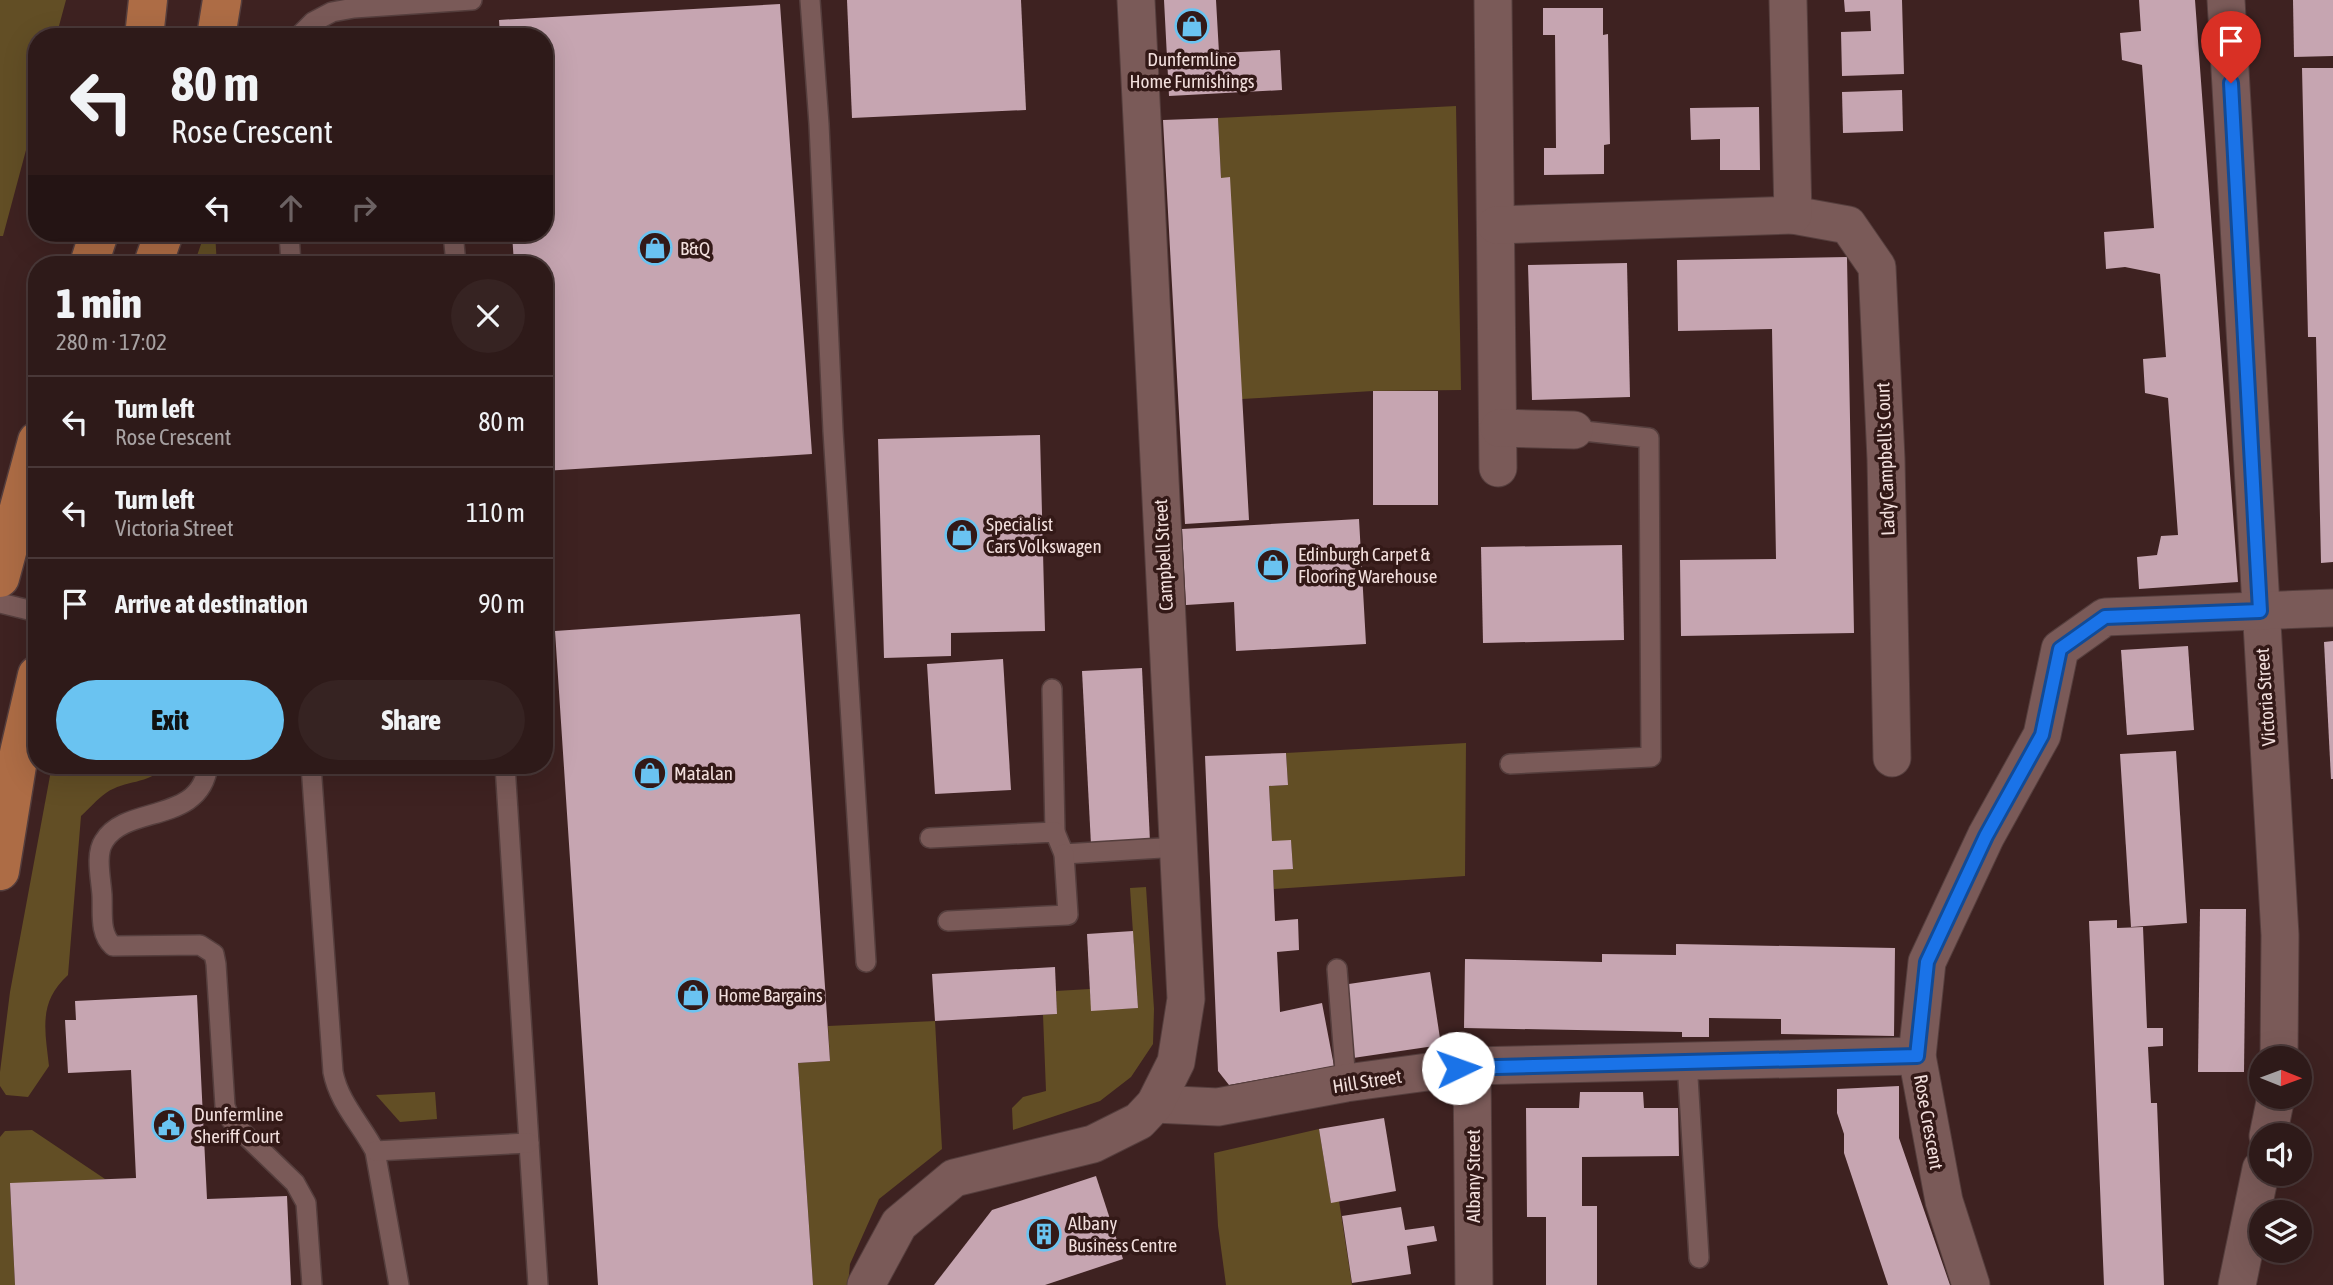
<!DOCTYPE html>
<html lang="en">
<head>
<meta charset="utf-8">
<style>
	body { margin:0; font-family:"Asap Condensed",sans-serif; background:#362322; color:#f1f3f6; height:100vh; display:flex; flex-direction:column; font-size:26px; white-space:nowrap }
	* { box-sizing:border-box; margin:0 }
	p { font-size:23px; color:#a7a1a2 }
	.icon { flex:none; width:38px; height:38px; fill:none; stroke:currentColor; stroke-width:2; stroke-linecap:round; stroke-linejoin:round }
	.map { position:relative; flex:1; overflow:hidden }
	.sheet { position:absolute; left:28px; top:256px; width:525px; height:518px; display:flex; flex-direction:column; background:#2e1a19; border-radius:28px; box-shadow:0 7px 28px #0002,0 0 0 2px #493838 }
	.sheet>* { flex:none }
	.banner { position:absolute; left:28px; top:28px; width:525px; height:214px; border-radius:28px; box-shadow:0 7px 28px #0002,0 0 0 2px #493838; background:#2e1a19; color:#f1f3f6; overflow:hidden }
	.needle { width:46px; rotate:91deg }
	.buttons { position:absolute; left:2249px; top:1046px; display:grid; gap:14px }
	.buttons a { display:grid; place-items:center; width:63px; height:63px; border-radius:50%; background:#2e1a19; box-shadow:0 7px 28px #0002,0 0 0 2px #493838; font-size:35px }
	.pin { position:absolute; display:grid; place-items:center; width:60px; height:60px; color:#fff; margin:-72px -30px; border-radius:50% 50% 50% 0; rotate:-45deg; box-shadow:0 0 7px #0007 }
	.pin .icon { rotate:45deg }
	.me { position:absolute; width:77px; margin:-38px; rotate:87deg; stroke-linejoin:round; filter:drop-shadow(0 0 5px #0008) }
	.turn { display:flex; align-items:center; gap:24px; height:147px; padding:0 28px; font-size:32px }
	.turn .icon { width:91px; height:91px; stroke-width:2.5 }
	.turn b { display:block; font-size:49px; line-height:60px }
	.lanes { display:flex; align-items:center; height:66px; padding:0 28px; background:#0003; justify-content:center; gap:35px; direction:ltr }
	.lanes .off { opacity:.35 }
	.round { display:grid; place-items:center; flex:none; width:74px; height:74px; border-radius:37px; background:#362322 }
	.head { display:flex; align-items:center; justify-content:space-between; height:119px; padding:0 28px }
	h1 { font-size:42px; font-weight:800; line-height:52px }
	.button { display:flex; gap:14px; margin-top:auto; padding:14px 28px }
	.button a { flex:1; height:80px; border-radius:42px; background:#6ac3f1; color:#111; font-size:28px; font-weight:800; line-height:80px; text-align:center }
	.button a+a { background:#362322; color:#f1f3f6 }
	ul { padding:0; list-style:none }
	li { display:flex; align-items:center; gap:21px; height:91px; padding:0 28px; border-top:2px solid #493838 }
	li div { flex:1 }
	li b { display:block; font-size:26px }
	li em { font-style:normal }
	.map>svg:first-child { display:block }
	.green { fill:#624e25 }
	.building { fill:#c6a5b1 }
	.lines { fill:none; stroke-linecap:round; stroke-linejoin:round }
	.lane-casing { stroke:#553e3d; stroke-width:22 }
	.street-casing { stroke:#553e3d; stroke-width:39 }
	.primary-casing { stroke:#553e3d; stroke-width:41 }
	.lane { stroke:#7a5a58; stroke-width:19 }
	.street { stroke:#7a5a58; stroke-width:37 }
	.primary { stroke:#ad6c45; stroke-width:38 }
	.route-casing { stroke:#114b97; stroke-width:18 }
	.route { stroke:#1a73e8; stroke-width:12 }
	.labels { text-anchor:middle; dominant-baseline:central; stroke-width:7; stroke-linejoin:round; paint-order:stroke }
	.poi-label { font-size:19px; fill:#f2dfdd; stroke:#331917; text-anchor:start }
	.street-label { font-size:19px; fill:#f2dfdd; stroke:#331917 }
</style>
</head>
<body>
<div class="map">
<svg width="2333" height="1285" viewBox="0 0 2333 1285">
	<rect width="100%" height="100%" fill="#3e2221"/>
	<g class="green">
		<polygon points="0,0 66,0 56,37 37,37 37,109 3,236 0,236"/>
		<polygon points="1456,106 1461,390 1373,391 1242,399 1221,178 1218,118"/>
		<polygon points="205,233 215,233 217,264 194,264"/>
		<polygon points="1466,743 1465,876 1274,889 1273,870 1293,868 1291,841 1272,841 1269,786 1288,785 1286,753"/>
		<path d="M52 765H168C146 786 126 779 106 793 97 799 89 809 81 816L68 975C38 1002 45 1030 49 1066L28 1097 6 1095 0 1086V1072L10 992Z"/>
		<polygon points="1146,887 1154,1009 1153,1044 1131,1077 1100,1101 1013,1130 1012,1108 1023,1097 1046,1091 1043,1015 1057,1014 1056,991 1090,989 1092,1010 1138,1008 1130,888"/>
		<polygon points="935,1021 942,1149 879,1199 850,1264 848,1285 813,1285 798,1063 830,1061 828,1026"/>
		<polygon points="435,1092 437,1119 400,1122 376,1095"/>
		<polygon points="1319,1129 1331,1202 1339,1201 1352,1285 1226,1285 1218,1226 1214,1153"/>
		<polygon points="32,1130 105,1179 10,1184 15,1285 0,1285 0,1137 5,1131"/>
	</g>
	<g class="building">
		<polygon points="847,0 1021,0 1026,110 852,118"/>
		<polygon points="1164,0 1216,0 1219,53 1280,50 1282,90 1169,96"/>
		<polygon points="1844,0 1902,0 1904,74 1842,76 1841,32 1871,31 1870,11 1845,12"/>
		<polygon points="2139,0 2195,0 2238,582 2139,589 2137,557 2157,555 2161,536 2178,535 2168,398 2145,393 2143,359 2166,357 2160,274 2125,267 2106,269 2104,232 2154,228 2142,65 2122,60 2120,33 2141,31"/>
		<polygon points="2293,0 2333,0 2333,56 2294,57"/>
		<polygon points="780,4 812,454 544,471 544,264 514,264 512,233 544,233 544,37 500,37 499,20"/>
		<polygon points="1543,8 1603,8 1603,35 1608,34 1610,144 1604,145 1604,174 1544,175 1544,148 1556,148 1555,35 1543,35"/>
		<polygon points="2302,68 2333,68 2333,562 2321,563 2316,337 2308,337"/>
		<polygon points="1902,90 1903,131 1843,133 1842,92"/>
		<polygon points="1759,107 1760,170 1720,170 1720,139 1691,140 1690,108"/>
		<polygon points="1218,118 1221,178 1230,177 1249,520 1185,524 1163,120"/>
		<polygon points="1847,257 1854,633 1681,636 1680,560 1776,559 1772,329 1678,331 1677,260"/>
		<polygon points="1627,263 1630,397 1532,400 1528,265"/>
		<rect x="1373" y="391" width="65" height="114"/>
		<polygon points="1040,435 1045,631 951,633 951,656 884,658 878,439"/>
		<polygon points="1359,519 1366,644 1236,651 1234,602 1186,605 1182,529"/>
		<polygon points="1622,545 1624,640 1483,643 1481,547"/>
		<polygon points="800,614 830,1061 798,1063 813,1285 598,1285 555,631"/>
		<polygon points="2333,641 2333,779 2331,779 2324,642"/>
		<polygon points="2188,646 2194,730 2127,735 2121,650"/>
		<polygon points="1003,659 1011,790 935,794 927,664"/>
		<polygon points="1142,668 1150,842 1091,845 1082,671"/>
		<polygon points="2176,751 2187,923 2131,927 2120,754"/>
		<polygon points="1286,753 1288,785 1269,786 1272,841 1291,840 1293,869 1273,870 1275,921 1298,919 1299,950 1277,952 1280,1012 1322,1003 1334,1066 1229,1085 1218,1071 1205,756"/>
		<polygon points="2200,909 2246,909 2244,1072 2198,1072"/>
		<polygon points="2117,920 2117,928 2143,927 2147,1028 2163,1028 2163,1046 2148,1047 2151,1103 2157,1103 2164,1285 2104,1285 2089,921"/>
		<polygon points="1133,931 1138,1008 1091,1011 1087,934"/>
		<polygon points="1676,944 1895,948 1894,1036 1781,1034 1781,1019 1709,1018 1709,1037 1682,1037 1682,1032 1464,1028 1465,959 1602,962 1602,954 1676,955"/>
		<polygon points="1055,967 1057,1014 935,1021 932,974"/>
		<polygon points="1430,972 1441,1045 1353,1058 1342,985"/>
		<polygon points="197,995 207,1199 287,1196 291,1285 15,1285 10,1183 136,1178 131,1070 68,1073 65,1020 76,1020 75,1001"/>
		<polygon points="1899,1086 1899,1138 1950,1285 1888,1285 1844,1153 1844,1134 1837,1113 1837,1089"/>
		<polygon points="1580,1092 1643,1092 1644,1108 1678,1108 1679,1156 1582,1157 1582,1206 1597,1206 1597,1285 1546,1285 1546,1217 1527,1217 1526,1108 1579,1108"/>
		<polygon points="1384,1118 1396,1191 1331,1203 1319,1129"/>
		<polygon points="1096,1176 1123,1259 1045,1285 934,1285 992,1210"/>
		<polygon points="1401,1207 1405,1230 1434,1226 1437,1241 1407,1246 1411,1274 1352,1283 1342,1216"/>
	</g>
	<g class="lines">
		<defs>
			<g id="lane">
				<polyline points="810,0 819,124 833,431 866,962"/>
				<polyline points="298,37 313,22 332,12 354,8 472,0"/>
				<polyline points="289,233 291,264"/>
				<polyline points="453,233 456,264"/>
				<polyline points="0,603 37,612"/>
				<polyline points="1052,689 1055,832"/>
				<polyline points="1510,764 1651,757 1649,438 1574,430"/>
				<path d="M208 765C201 825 126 804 104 841 95 854 101 879 102 895 103 913 99 933 113 946L200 945 214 954 216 964 225 1106 229 1117 237 1127 295 1183 306 1203 312 1285"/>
				<path d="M311 765 333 1072C339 1103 361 1124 375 1151L399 1285"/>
				<polyline points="505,765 538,1285"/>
				<polyline points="930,838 1055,832 1064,854 1178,847"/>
				<polyline points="948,921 1068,915 1064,854"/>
				<polyline points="1337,969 1346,1083"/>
				<polyline points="1687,1061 1699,1258"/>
				<polyline points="375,1151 529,1143"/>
			</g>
			<g id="street">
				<polyline points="1493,0 1498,468"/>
				<polyline points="2226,0 2280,935 2279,1059"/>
				<polyline points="1793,215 1848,225 1877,267 1886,459 1892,758"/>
				<polyline points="1496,225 1793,215 1788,0"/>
				<polyline points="1499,428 1574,430"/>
				<polyline points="1472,1066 1474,1285"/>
				<polyline points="1155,1104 1218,1107 1346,1083 1472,1066 1917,1056"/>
				<polyline points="2268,1136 2276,1097"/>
				<polyline points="866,1285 899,1224 954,1178 1093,1144 1139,1121 1155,1104 1176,1062 1186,999 1136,0"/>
				<polyline points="1971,1285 1944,1201 1917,1056 1927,962 1986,836 2042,735 2060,649 2105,617 2333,608"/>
				<polyline points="2237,1285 2261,1169"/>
			</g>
			<g id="primary">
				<polyline points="144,37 148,0"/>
				<polyline points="216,37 222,0"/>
				<polyline points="89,264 99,233"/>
				<polyline points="153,264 164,233"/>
				<polyline points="0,578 37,441"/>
				<polyline points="0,871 19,753 37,675"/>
			</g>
		</defs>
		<use href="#lane" class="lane-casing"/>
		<use href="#street" class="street-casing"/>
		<use href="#primary" class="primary-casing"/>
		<use href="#lane" class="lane"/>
		<use href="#street" class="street"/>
		<use href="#primary" class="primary"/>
	</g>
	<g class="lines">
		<defs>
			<polyline id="route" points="1458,1068 1917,1056 1927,962 1986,836 2042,735 2060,649 2105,617 2260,611 2231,83"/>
		</defs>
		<use href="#route" class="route-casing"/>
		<use href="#route" class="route"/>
	</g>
	<defs>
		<symbol id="shop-ring" viewBox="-11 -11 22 22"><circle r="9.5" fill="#331917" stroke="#6ac3f1" stroke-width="1.5"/><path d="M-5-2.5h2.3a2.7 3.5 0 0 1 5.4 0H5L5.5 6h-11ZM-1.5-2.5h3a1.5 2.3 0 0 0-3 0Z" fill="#6ac3f1"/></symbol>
		<symbol id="civic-ring" viewBox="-11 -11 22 22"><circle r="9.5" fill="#331917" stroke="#6ac3f1" stroke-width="1.5"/><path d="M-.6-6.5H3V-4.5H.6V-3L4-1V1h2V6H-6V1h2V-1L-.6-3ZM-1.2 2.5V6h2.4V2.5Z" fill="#6ac3f1"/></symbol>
		<symbol id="building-ring" viewBox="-11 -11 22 22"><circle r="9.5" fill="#331917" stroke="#6ac3f1" stroke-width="1.5"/><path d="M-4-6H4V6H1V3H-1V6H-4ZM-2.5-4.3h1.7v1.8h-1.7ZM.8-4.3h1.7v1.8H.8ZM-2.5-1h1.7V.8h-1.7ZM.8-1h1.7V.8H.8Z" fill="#6ac3f1"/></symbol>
	</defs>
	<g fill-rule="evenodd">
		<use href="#shop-ring" x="1173" y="7" width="38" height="38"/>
		<use href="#shop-ring" x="636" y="229" width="38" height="38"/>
		<use href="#shop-ring" x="943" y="516" width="38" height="38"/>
		<use href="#shop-ring" x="1254" y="546" width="38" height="38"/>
		<use href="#shop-ring" x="631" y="754" width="38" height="38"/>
		<use href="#shop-ring" x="674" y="976" width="38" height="38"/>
		<use href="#civic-ring" x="150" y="1106" width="38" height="38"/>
		<use href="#building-ring" x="1025" y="1215" width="38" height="38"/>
	</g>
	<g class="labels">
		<g class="poi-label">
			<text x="1192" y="59" text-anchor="middle">Dunfermline<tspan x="1192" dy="22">Home Furnishings</tspan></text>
			<text x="680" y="248">B&amp;Q</text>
			<text x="986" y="524">Specialist<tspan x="986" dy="22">Cars Volkswagen</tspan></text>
			<text x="1298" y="554">Edinburgh Carpet &amp;<tspan x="1298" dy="22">Flooring Warehouse</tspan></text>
			<text x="674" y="773">Matalan</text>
			<text x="718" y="995">Home Bargains</text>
			<text x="194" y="1114">Dunfermline<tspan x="194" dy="22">Sheriff Court</tspan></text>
			<text x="1068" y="1223">Albany<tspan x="1068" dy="22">Business Centre</tspan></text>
		</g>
		<g class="street-label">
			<text transform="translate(1885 459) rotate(-92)">Lady Campbell's Court</text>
			<text transform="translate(1163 555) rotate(-93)">Campbell Street</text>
			<text transform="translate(2265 697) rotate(-94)">Victoria Street</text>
			<text transform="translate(1367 1081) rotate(-9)">Hill Street</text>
			<text transform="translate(1929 1122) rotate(80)">Rose Crescent</text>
			<text transform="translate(1473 1176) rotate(-90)">Albany Street</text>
		</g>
	</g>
</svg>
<div class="buttons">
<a><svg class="needle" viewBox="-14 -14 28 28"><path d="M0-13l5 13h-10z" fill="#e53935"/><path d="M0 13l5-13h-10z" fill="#a7a1a2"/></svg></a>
<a><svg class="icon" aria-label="sound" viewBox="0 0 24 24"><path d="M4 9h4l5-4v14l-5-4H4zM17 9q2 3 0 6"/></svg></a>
<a><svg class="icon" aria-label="layers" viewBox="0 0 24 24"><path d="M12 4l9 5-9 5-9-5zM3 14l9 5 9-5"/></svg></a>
</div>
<div class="pin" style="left:2231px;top:83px;background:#d93025"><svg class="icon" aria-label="arrive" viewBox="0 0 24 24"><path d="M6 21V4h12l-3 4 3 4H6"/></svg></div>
<svg class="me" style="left:1458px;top:1068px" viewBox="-20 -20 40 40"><circle r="19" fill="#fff"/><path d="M0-13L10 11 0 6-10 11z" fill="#1a73e8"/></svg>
<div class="banner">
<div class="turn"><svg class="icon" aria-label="left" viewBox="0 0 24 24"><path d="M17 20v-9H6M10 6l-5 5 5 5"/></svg><div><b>80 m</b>Rose Crescent</div></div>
<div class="lanes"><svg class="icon" aria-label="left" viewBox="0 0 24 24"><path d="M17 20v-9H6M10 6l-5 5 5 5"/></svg><svg class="icon off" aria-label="ahead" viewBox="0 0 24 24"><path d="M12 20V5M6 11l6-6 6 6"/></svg><svg class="icon off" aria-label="right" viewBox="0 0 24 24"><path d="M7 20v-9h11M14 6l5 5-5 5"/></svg></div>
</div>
<section class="sheet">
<div class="head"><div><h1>1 min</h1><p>280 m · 17:02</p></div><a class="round"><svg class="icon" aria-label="close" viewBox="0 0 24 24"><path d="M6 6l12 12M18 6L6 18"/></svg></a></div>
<ul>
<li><svg class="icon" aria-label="left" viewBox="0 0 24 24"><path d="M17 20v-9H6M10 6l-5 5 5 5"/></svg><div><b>Turn left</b><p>Rose Crescent</p></div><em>80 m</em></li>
<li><svg class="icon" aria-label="left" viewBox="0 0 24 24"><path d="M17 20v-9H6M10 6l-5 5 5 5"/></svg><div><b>Turn left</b><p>Victoria Street</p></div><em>110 m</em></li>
<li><svg class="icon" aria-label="arrive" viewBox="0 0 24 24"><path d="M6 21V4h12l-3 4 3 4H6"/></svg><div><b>Arrive at destination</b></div><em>90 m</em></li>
</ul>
<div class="button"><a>Exit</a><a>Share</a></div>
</section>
</div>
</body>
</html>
